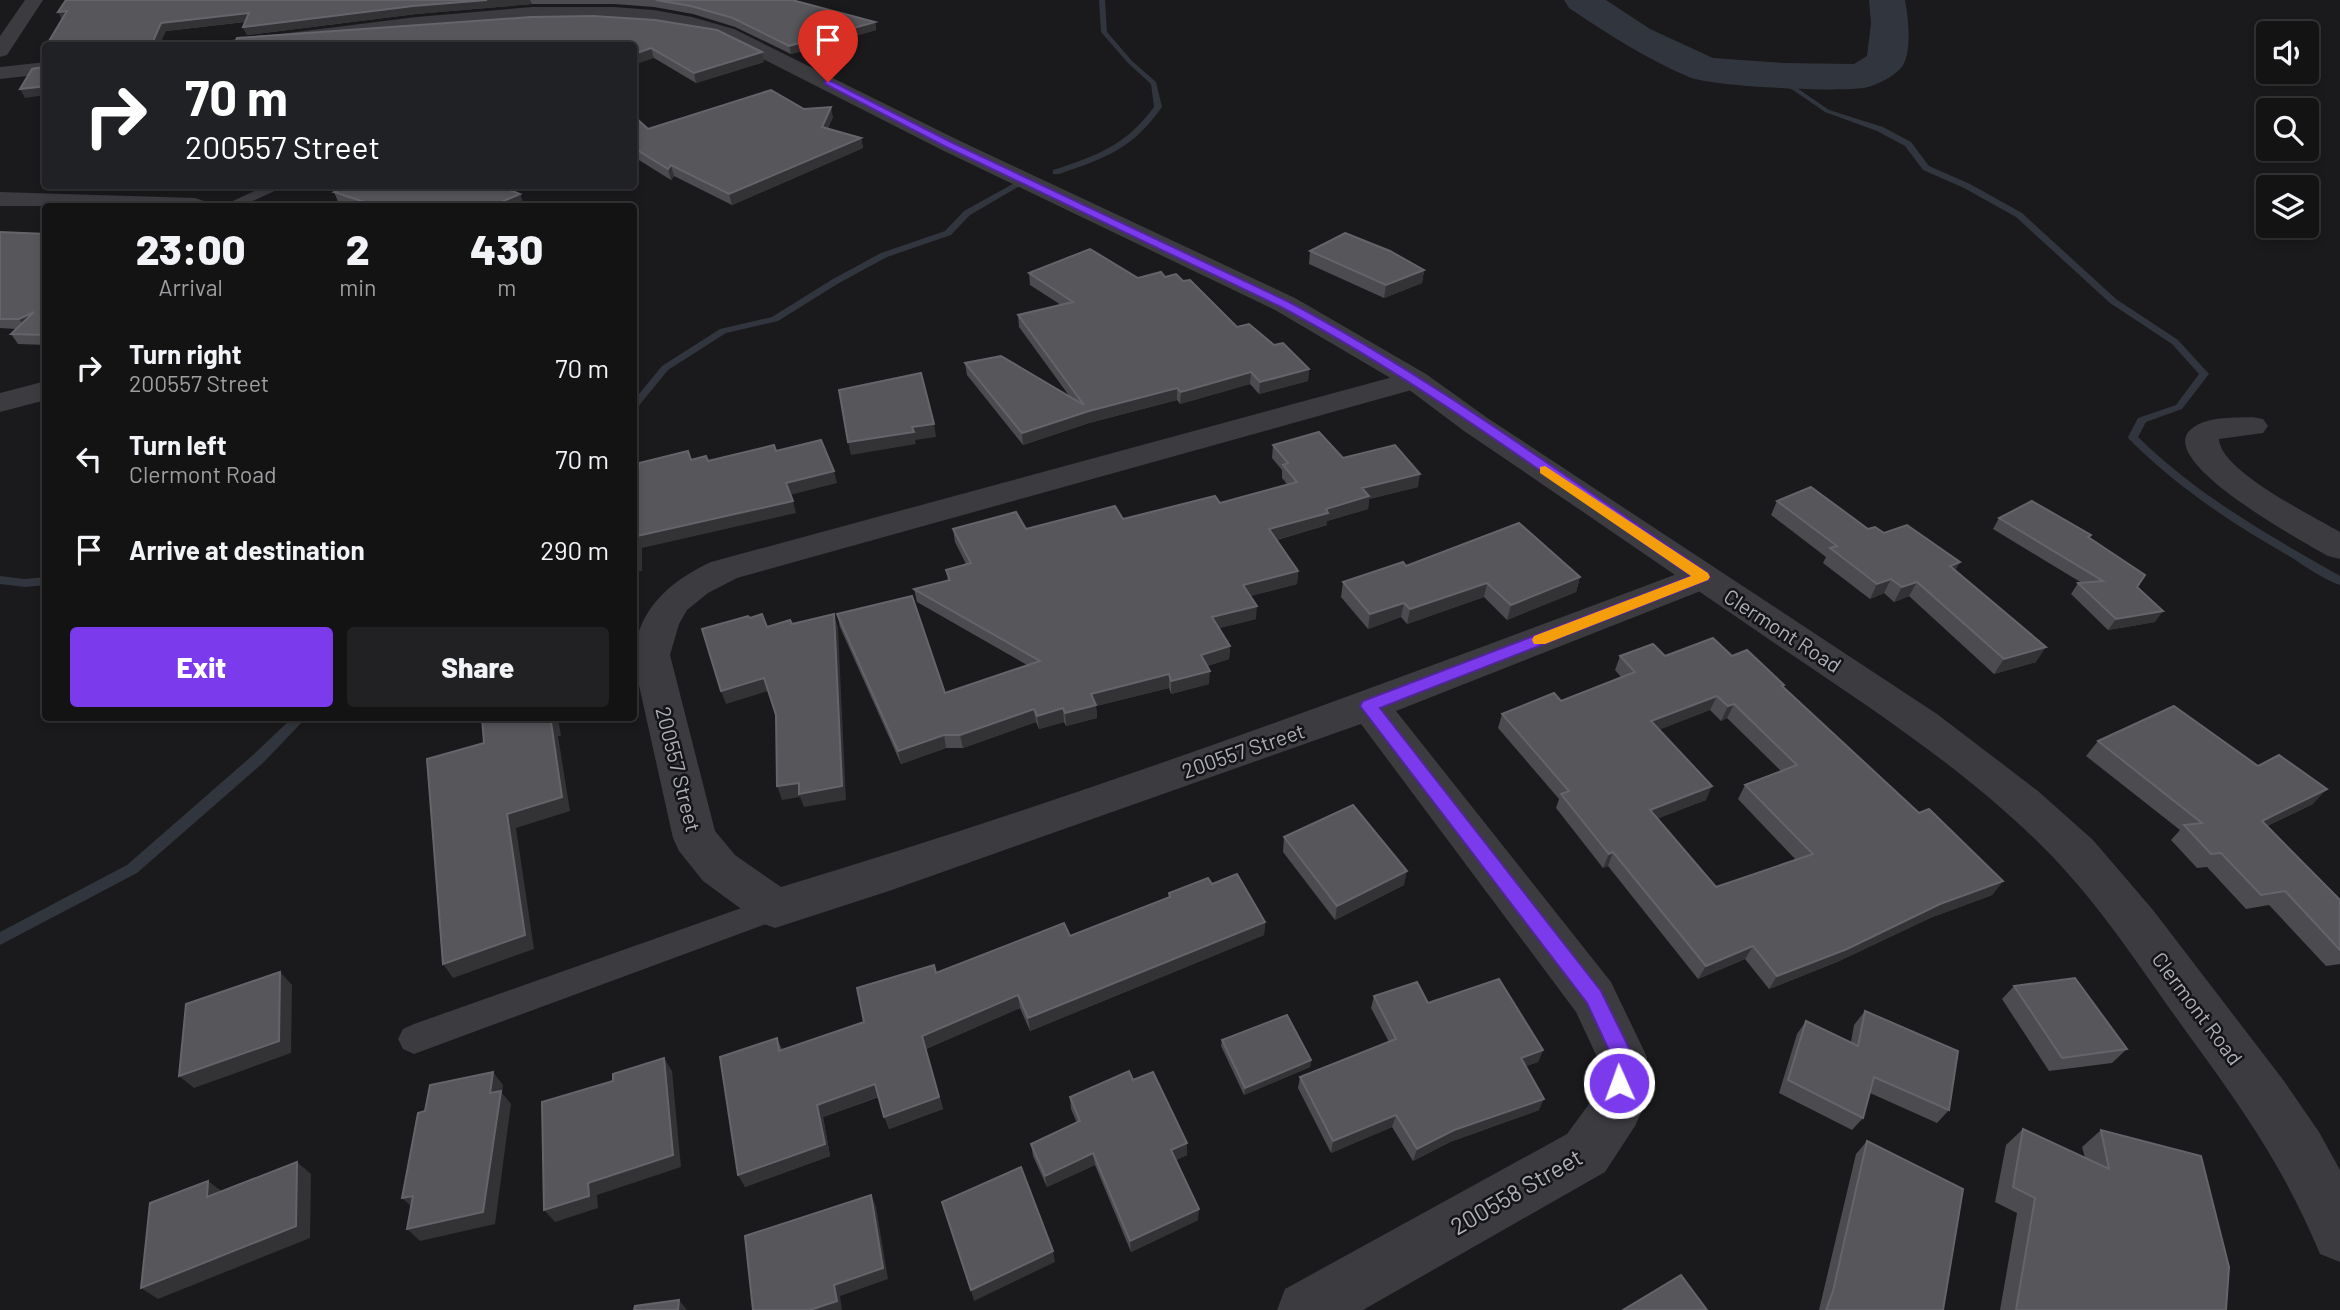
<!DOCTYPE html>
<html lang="en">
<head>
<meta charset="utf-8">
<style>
	body { margin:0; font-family:Barlow,sans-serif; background:#212022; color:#f1f3f6; height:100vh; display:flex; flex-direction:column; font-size:26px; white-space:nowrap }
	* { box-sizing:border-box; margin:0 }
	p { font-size:23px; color:#9d9ea0 }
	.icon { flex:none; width:38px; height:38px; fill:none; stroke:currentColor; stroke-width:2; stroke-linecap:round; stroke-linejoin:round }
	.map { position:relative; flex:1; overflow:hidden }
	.drawer { position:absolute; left:42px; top:203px; width:595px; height:518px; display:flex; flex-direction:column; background:#141314; border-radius:7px; box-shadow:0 4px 10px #0003,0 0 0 2px #333234 }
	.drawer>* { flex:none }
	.banner { position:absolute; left:42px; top:42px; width:595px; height:147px; border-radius:7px; box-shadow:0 4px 10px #0003,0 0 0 2px #333234; background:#202124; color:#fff; overflow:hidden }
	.tools { position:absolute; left:2256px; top:21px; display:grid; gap:14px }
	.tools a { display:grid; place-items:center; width:63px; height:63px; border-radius:7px; background:#141314; box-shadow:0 4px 10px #0003,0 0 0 2px #333234; font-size:35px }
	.pin { position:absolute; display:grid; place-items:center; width:60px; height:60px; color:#fff; margin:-72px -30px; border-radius:50% 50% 50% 0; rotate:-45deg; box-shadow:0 0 7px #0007 }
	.pin .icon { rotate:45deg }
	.me { position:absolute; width:77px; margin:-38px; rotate:358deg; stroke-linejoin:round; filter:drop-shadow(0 0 5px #0008) }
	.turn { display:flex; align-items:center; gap:24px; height:147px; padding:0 28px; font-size:32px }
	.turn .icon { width:91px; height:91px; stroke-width:2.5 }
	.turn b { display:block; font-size:49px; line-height:60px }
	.eta { display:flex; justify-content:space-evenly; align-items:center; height:119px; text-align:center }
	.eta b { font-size:42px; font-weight:800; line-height:49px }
	.action { display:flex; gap:14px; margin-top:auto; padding:14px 28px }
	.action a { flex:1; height:80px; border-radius:7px; background:#7c3aed; color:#fff; font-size:28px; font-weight:800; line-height:80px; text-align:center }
	.action a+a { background:#212022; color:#f1f3f6 }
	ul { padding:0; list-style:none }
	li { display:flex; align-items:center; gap:21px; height:91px; padding:0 28px }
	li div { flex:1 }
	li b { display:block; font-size:26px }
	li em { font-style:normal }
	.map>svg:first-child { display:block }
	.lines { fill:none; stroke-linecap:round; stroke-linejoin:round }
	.stream { fill:#31363e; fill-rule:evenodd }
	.river { fill:#31363e; fill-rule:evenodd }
	.service { fill:#3b3b40; fill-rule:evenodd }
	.minor { fill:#3b3b40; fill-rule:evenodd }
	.tertiary { fill:#3b3b40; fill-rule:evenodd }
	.wall { fill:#4b4b50; fill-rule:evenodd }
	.shaded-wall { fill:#333336 }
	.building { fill:#56565b; stroke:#64646a; stroke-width:2; fill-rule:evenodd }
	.route { fill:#7c3aed; stroke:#51269a; stroke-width:2 }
	.slow { fill:#f59e0b }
	.labels { text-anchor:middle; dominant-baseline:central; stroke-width:5; stroke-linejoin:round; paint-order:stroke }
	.street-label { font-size:21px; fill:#adafb9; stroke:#151416 }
	.near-street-label { font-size:24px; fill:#adafb9; stroke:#151416 }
</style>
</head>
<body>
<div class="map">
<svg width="2340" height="1310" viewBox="0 0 2340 1310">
	<rect width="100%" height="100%" fill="#1a191b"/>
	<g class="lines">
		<g class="stream">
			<path d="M1099 0H1105L1107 32 1132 61 1156 82 1162 107C1132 149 1106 158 1059 174H1053V170C1097 156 1126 145 1154 107L1151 84 1128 63 1101 32Z"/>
			<path d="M1756 72H1760L1797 88 1829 110 1883 127 1911 142 1929 166 1970 184 2022 213 2116 299 2178 340 2209 374 2182 409 2146 422 2138 437C2197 495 2268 535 2340 576V585C2322 579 2305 566 2289 556 2231 523 2177 487 2129 439L2128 437 2138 418 2176 405 2199 374 2172 344 2110 303 2016 217 1964 188 1923 170 1905 146 1877 131 1825 112 1793 90 1756 74Z"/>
			<polygon points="1018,181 1025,183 970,215 951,235 887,257 839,283 778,321 726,333 668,370 637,408 634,409 634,400 662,366 720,329 772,317 833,279 881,253 945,231 964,211"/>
			<polygon points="0,576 25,579 46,577 46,585 25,587 0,584"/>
			<polygon points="292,718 306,718 263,763 137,873 0,945 0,932 127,865 253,755"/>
		</g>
		<path class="river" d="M1564 0H1606L1650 29 1713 58 1783 63 1854 64 1867 56 1871 23 1869 0H1905C1908 16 1913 54 1901 68 1893 77 1877 85 1864 88 1836 92 1714 87 1689 77 1646 59 1608 34 1569 8Z"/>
		<g class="service">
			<polygon points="265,186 285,186 242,206 222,206"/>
			<polygon points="775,896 785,899 790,908 785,917 414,1054 403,1049 398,1039 403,1029 414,1024"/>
		</g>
		<g class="minor">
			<polygon points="25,0 43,0 7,55 0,57 0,36"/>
			<polygon points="0,192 195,198 204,201 208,206 0,206"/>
			<path d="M1415 371 1426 374 1430 380 1426 386 737 578 708 593 687 610 679 624 670 655 715 831 735 855 781 887C1088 795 1390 682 1690 569L1703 565 1716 569 1721 577 1716 585 1396 711 1611 982 1647 1057 1643 1108 1635 1126 1605 1172 1363 1310H1277L1285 1289 1567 1134 1592 1100 1597 1057 1576 1012 1361 724 889 891 775 928 759 922 703 881 679 851 673 838 634 663C634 612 668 582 711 562Z"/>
			<polygon points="46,381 46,400 0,412 0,393"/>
			<path d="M2252 417 2263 419 2268 426 2263 433 2219 439C2220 471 2313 516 2340 532V559L2328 556C2308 544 2146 458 2194 427 2210 416 2234 418 2252 417Z"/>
		</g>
		<g class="tertiary">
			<path d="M532 7H614L654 10 692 17 734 29 958 140 1295 298 1426 374 1486 417 1937 714 2038 791 2093 840 2153 910 2284 1081 2319 1132 2340 1170V1262L2320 1254C2286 1172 2245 1112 2193 1041 2144 974 2100 903 2041 845 1960 765 1863 703 1770 640 1668 570 1566 500 1464 431L1404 386 1275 310 942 150 720 37C556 0 388 46 221 46L231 40 416 17Z"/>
			<polygon points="46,62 46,74 0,79 0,67"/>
		</g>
	</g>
	<g class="wall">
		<polygon points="66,0 792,0 875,22 876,30 791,54 735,27 693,14 654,7 614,4 532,4 416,14 247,35 243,27 245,22 166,31 62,19"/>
		<polygon points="531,17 764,62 696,83 654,58"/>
		<polygon points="804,109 833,117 828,128 861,138 863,148 732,205 674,176 671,180 634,157 634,116 648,129"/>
		<polygon points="334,192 520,194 524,206 346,206 339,204"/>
		<polygon points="0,232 46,234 46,345 18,344 11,334 16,329 0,328"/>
		<polygon points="1310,251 1424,270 1422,283 1384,298 1309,264"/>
		<polygon points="1029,273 1138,278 1165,277 1183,281 1237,327 1274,345 1309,369 1308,381 1259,394 1250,384 1180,404 1177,400 1089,423 1023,445 967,375 965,363 1070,397 1019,327 1018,315 1061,305 1030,285"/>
		<polygon points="1273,445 1343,458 1418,487 1369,499 1368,509 1327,521 1327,525 1277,540 1298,571 1297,584 1250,596 1256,619 1219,628 1230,646 1229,659 1207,666 1209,684 1171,694 1169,688 1096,706 1097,718 1066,726 1064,722 1039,729 1036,722 963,748 946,748 901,764 840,627 837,614 945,693 1027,665 917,602 914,589 948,581 946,570 966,564 955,542 953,529 1026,529 1123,519 1220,503 1287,484 1282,478 1282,470 1272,458"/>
		<polygon points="1777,501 1884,533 1960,562 1955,570 2036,662 1994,674 1909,596 1894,602 1884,593 1870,599 1823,563 1826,557 1771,515"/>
		<polygon points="1999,518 2091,535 2090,538 2137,587 2155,622 2108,630 2071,594 2078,583 2082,583 1993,529"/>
		<polygon points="1406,566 1580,577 1576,592 1507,620 1484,597 1407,624 1401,617 1368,629 1341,597 1343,582"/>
		<path d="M1620 656H1732L1784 685 1783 687 1919 813 2003 881 1992 895 1930 918 1837 962 1769 989 1745 959 1698 979 1608 866 1603 868 1556 808 1559 799 1498 728 1502 714 1561 701 1621 677 1615 670ZM1710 710 1721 721 1727 718 1781 771 1745 785 1738 799 1796 860 1716 887 1658 818 1706 800 1660 729Z"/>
		<polygon points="2098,741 2258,766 2313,804 2267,826 2340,900 2340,964 2326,966 2269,905 2246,909 2207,867 2197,868 2171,840 2180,830 2086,756"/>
		<polygon points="1284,837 1404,885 1335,920 1283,852"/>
		<polygon points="1212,884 1265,922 1264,935 1030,1031 1020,1008 926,1049 943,1109 889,1129 879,1097 823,1117 830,1156 745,1187 777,1038 782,1050 864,1022 936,973 1070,936 1169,898 1169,893"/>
		<polygon points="2014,986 2127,1049 2112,1063 2049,1071 2002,999"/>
		<polygon points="1374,996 1428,1003 1543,1050 1538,1062 1526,1066 1539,1110 1450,1142 1413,1161 1392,1127 1331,1153 1298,1088 1300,1077 1389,1042 1371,1008"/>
		<polygon points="1865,1011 1949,1110 1937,1123 1870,1093 1863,1118 1852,1130 1779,1093 1797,1034 1806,1021 1851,1042 1854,1025"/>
		<polygon points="1222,1040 1311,1060 1310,1067 1244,1095 1221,1046"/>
		<polygon points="1133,1080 1187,1155 1176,1160 1198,1220 1131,1252 1095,1165 1047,1187 1033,1156 1031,1144 1077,1123 1071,1109 1070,1097"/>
		<polygon points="2023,1129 2085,1158 2082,1147 2101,1130 2226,1310 2000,1310 2017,1213 1995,1202 2006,1145"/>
		<polygon points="1867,1141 1943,1310 1819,1310 1856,1154"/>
	</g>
	<g class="shaded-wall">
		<polygon points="487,0 530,0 532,4 416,14 247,35 243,27 413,6"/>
		<polygon points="67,11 62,20 58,12"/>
		<polygon points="249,13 253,21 166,31 159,46 151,46 161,23"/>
		<polygon points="875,22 876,30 791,54 789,46"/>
		<polygon points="651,48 654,58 634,65 634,54"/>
		<polygon points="762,52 764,62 696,83 694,73"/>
		<polygon points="46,86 46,95 25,98 20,89"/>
		<polygon points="831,107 833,117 824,137 822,127"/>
		<polygon points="861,138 863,148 732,205 729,194"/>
		<polygon points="671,165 674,176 671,180 668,169"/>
		<polygon points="520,194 524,206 492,206"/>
		<polygon points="1424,270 1422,283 1384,298 1386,285"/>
		<polygon points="34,312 26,329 19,319"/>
		<polygon points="1309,369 1308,381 1259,394 1260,382"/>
		<polygon points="1251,372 1250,384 1180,404 1181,392"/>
		<polygon points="1177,388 1177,400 1089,423 1023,445 1022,433 1089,411"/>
		<polygon points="934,424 936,437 915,440 916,444 851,455 848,442 912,427"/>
		<polygon points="834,471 837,483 790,495 786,483"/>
		<polygon points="1420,474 1418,487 1369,499 1368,509 1327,521 1327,525 1268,542 1269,529 1362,488"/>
		<polygon points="793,501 796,513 642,548 642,571 634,572 634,559 637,536"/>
		<polygon points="1960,562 1951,577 1950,566"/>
		<polygon points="1298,571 1297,584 1243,598 1243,585"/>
		<polygon points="1580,577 1576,592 1507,620 1511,605"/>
		<polygon points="1891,579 1884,593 1870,599 1877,584"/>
		<polygon points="1917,582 1909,596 1894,602 1902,587"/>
		<polygon points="1487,583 1484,597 1407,624 1410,609"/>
		<polygon points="1404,603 1401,617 1368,629 1370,614"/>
		<polygon points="1257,606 1256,619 1212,630 1212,617"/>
		<polygon points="2163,611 2155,622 2108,630 2116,619"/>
		<polygon points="834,614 838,628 846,800 804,807 800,797 782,800 777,786"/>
		<polygon points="1230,646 1229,659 1201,668 1201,655"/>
		<polygon points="2046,647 2036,662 1994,674 2004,659"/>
		<polygon points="1210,671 1209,684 1171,694 1171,681"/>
		<polygon points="1169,674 1169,688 1096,706 1097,718 1066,726 1065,713 1091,694"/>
		<polygon points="764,678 768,691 726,704 721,691"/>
		<polygon points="1717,696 1710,710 1646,735 1651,721"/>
		<polygon points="1734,704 1727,718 1721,721 1728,706"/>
		<polygon points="1063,708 1064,722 1039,729 1037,716"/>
		<polygon points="1034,709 1036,722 963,748 960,735"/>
		<polygon points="553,718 558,718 561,736 558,736 570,811 516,828 534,949 453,978 443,964 507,814"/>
		<polygon points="944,735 946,748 901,764 898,751"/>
		<polygon points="1712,786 1706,800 1644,824 1650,810"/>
		<polygon points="2327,789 2313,804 2248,835 2262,821"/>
		<polygon points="1613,852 1608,866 1603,868 1609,854"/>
		<polygon points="1407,871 1404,885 1335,920 1337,906"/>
		<polygon points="2003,881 1992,895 1930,918 1837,962 1769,989 1777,976 1940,904"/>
		<polygon points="1265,922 1264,935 1030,1031 1028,1018"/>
		<polygon points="1753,946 1745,959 1698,979 1706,966"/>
		<polygon points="280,972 292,985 291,1053 194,1088 179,1076"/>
		<polygon points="1018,995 1020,1008 926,1049 922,1036"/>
		<polygon points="1543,1050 1538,1062 1516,1070 1521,1058"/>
		<polygon points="664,1058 672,1071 681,1167 597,1195 598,1208 555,1222 544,1210 588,1183"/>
		<polygon points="1311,1060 1310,1067 1244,1095 1245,1088"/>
		<polygon points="493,1072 503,1085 502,1093 511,1104 495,1224 420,1241 407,1229 490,1093"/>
		<polygon points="875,1084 880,1096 823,1117 830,1156 745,1187 738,1175 817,1105"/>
		<polygon points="939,1097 943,1109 889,1129 884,1117"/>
		<polygon points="1544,1099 1539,1110 1450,1142 1413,1161 1417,1149 1454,1130"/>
		<polygon points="1396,1115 1392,1127 1331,1153 1333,1141"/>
		<polygon points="1187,1143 1187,1155 1171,1162 1171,1150"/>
		<polygon points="1093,1153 1095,1165 1047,1187 1045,1176"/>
		<polygon points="297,1162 311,1174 310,1238 158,1299 141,1288"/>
		<polygon points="208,1181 224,1193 207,1197"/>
		<polygon points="871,1195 876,1207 888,1279 840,1296 842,1310 810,1310 834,1285"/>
		<polygon points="413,1196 415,1210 402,1198"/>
		<polygon points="1199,1209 1198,1220 1131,1252 1130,1241"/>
		<polygon points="1053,1251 1055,1262 974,1301 971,1290"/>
		<polygon points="679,1300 687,1310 678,1310"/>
	</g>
	<g class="building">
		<polygon points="66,0 487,0 413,6 243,27 249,13 161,23 151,46 46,46 67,11 58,12"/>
		<polygon points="656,0 792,0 875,22 789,46 733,18 691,6"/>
		<polygon points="593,16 655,20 717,30 762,52 694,73 651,48 634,54 634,46 234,46 237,38 531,17"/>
		<polygon points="46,46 46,86 20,89 32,69 43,67 42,51"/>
		<polygon points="771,90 804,109 831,107 822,127 861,138 729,194 671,165 668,169 634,148 634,116 648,129"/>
		<polygon points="348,186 499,186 520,194 492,206 377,206 334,192"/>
		<polygon points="598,202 600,206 575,206"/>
		<polygon points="0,232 46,234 46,335 11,334 34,312 19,319 0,319"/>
		<polygon points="1345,233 1390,251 1424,270 1386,285 1310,251"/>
		<polygon points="1090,249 1138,278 1161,272 1165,277 1176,274 1183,281 1190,280 1237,327 1249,324 1274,345 1283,343 1309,369 1260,382 1251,372 1181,392 1177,388 1089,411 1022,433 965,363 1001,356 1084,405 1018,315 1073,302 1029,273"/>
		<polygon points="921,373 934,424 912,427 914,432 848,442 839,390"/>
		<polygon points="1319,432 1343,458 1395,445 1420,474 1362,488 1369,496 1326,509 1328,513 1269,529 1298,571 1243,585 1257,606 1212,617 1230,646 1201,655 1210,671 1171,681 1169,674 1091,694 1096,705 1065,713 1063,708 1037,716 1034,709 960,735 944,735 898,751 837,614 912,596 945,693 1040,661 914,589 950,580 946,570 971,563 953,529 1016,512 1026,529 1115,506 1123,519 1215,496 1220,503 1297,482 1283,465 1288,463 1273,445"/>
		<polygon points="821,440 834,471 786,483 793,501 637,536 637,558 634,559 634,472 638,471 639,463 688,451 691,460 706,456 708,461 774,445 776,451"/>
		<polygon points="1811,487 1868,529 1875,527 1884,533 1907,525 1960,562 1950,566 2046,647 2004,659 1917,582 1902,587 1891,579 1877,584 1830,548 1837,546 1777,501"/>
		<polygon points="2032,501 2091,535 2088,537 2145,575 2137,587 2163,611 2116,619 2078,583 2103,581 1999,518"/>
		<polygon points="1519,523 1580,577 1511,605 1487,583 1410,609 1404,603 1370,614 1343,582 1403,562 1406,566"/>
		<polygon points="762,614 767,627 790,620 792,624 834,614 842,786 799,794 799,783 777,786 776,715 764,678 721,691 702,629 748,616 750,618"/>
		<path d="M1713 638 1732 656 1747 650 1784 685 1782 686 1919 813 1929 809 2003 881 1940 904 1847 949 1777 976 1753 946 1706 966 1613 852 1609 854 1561 794 1569 791 1502 714 1554 693 1561 701 1635 672 1620 656 1653 644 1665 656ZM1717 696 1728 706 1734 704 1797 765 1745 785 1813 854 1716 887 1650 810 1712 786 1651 721Z"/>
		<polygon points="2174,706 2258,766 2279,755 2327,789 2262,821 2340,900 2340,950 2285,891 2261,895 2221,853 2211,854 2184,825 2202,823 2098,741"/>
		<polygon points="482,718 553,718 553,721 551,722 562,797 507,814 525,935 443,964 427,759 484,743"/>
		<polygon points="1353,805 1407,871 1337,906 1284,837"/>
		<polygon points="1237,874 1265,922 1028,1018 1018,995 922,1036 939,1097 884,1117 875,1084 817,1105 825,1144 738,1175 720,1057 777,1038 779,1051 864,1022 857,988 934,965 936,973 1064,923 1070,936 1170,897 1169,893 1208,878 1212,884"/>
		<polygon points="280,972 279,1041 179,1076 186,1004"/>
		<polygon points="2075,978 2127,1049 2062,1058 2014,986"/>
		<polygon points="1499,979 1543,1050 1521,1058 1544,1099 1454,1130 1417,1149 1396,1115 1333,1141 1300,1077 1396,1039 1374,996 1417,982 1428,1003"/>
		<polygon points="1865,1011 1958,1051 1949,1110 1874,1077 1863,1118 1788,1080 1806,1021 1858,1046"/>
		<polygon points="1287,1015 1311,1060 1245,1088 1222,1040"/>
		<polygon points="664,1058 673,1155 588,1183 589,1196 544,1210 542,1102 613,1081 613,1074"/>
		<polygon points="1129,1071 1133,1080 1153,1072 1187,1143 1171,1150 1199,1209 1130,1241 1093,1153 1045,1176 1031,1144 1080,1121 1070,1097"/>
		<polygon points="493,1072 490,1093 501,1091 483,1212 407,1229 413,1196 402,1198 418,1113 425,1111 430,1085"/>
		<polygon points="2023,1129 2109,1169 2101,1130 2201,1156 2229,1267 2226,1310 2016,1310 2035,1198 2013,1187"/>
		<polygon points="1867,1141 1963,1189 1943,1310 1826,1310 1833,1291"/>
		<polygon points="297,1162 296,1226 141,1288 150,1203 208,1181 207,1197"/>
		<polygon points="1021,1167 1053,1251 971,1290 942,1202"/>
		<polygon points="871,1195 883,1268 834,1285 837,1301 810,1310 753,1310 745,1236"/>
		<polygon points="1681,1275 1707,1310 1623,1310"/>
		<polygon points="679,1300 678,1310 634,1310 635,1306"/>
	</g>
	<path class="route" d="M825 81H831L953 143 1289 302C1436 380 1570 480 1708 573L1710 577 1708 580 1380 708 1601 991 1633 1056 1627 1090 1619 1093 1612 1090 1609 1083 1612 1057 1587 1003 1360 706 1363 701 1691 576C1556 483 1425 384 1281 307L946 147 825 84Z"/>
	<polygon class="slow" points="1545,466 1708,573 1710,577 1708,580 1545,644 1534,644 1532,640 1534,636 1691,576 1540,473 1540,467"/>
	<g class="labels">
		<g class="street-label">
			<text transform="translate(1783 630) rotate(33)">Clermont Road</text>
			<text transform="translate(1243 750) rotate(-19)">200557 Street</text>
			<text transform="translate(679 769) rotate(76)">200557 Street</text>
			<text transform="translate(2198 1008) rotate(53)">Clermont Road</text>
		</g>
		<g class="near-street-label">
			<text transform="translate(1516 1191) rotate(-30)">200558 Street</text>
		</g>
	</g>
</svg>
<div class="tools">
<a><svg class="icon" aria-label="sound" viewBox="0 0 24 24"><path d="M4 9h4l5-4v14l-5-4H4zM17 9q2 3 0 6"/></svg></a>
<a><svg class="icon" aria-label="search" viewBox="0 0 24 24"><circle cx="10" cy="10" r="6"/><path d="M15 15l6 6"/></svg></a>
<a><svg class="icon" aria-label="layers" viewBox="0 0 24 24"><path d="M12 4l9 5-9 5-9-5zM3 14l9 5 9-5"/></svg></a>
</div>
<div class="pin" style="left:828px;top:82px;background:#d93025"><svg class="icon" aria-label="arrive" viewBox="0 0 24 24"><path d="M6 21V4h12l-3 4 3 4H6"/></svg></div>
<svg class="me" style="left:1619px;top:1083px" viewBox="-20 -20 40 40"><circle r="17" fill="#7c3aed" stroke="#fff" stroke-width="3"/><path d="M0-11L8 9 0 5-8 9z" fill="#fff"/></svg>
<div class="banner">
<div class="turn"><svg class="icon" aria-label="right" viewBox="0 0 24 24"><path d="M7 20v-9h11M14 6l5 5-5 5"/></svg><div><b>70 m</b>200557 Street</div></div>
</div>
<section class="drawer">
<div class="eta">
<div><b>23:00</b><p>Arrival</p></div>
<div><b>2</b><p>min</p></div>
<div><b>430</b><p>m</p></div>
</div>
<ul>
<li><svg class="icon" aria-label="right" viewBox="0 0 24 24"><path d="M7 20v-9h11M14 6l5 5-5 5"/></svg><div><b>Turn right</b><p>200557 Street</p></div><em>70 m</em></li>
<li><svg class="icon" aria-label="left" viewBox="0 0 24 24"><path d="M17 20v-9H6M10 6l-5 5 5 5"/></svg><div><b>Turn left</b><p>Clermont Road</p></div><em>70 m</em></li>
<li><svg class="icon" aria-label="arrive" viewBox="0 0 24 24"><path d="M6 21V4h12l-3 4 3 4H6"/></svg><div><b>Arrive at destination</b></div><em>290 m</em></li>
</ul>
<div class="action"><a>Exit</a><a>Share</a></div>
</section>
</div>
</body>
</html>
